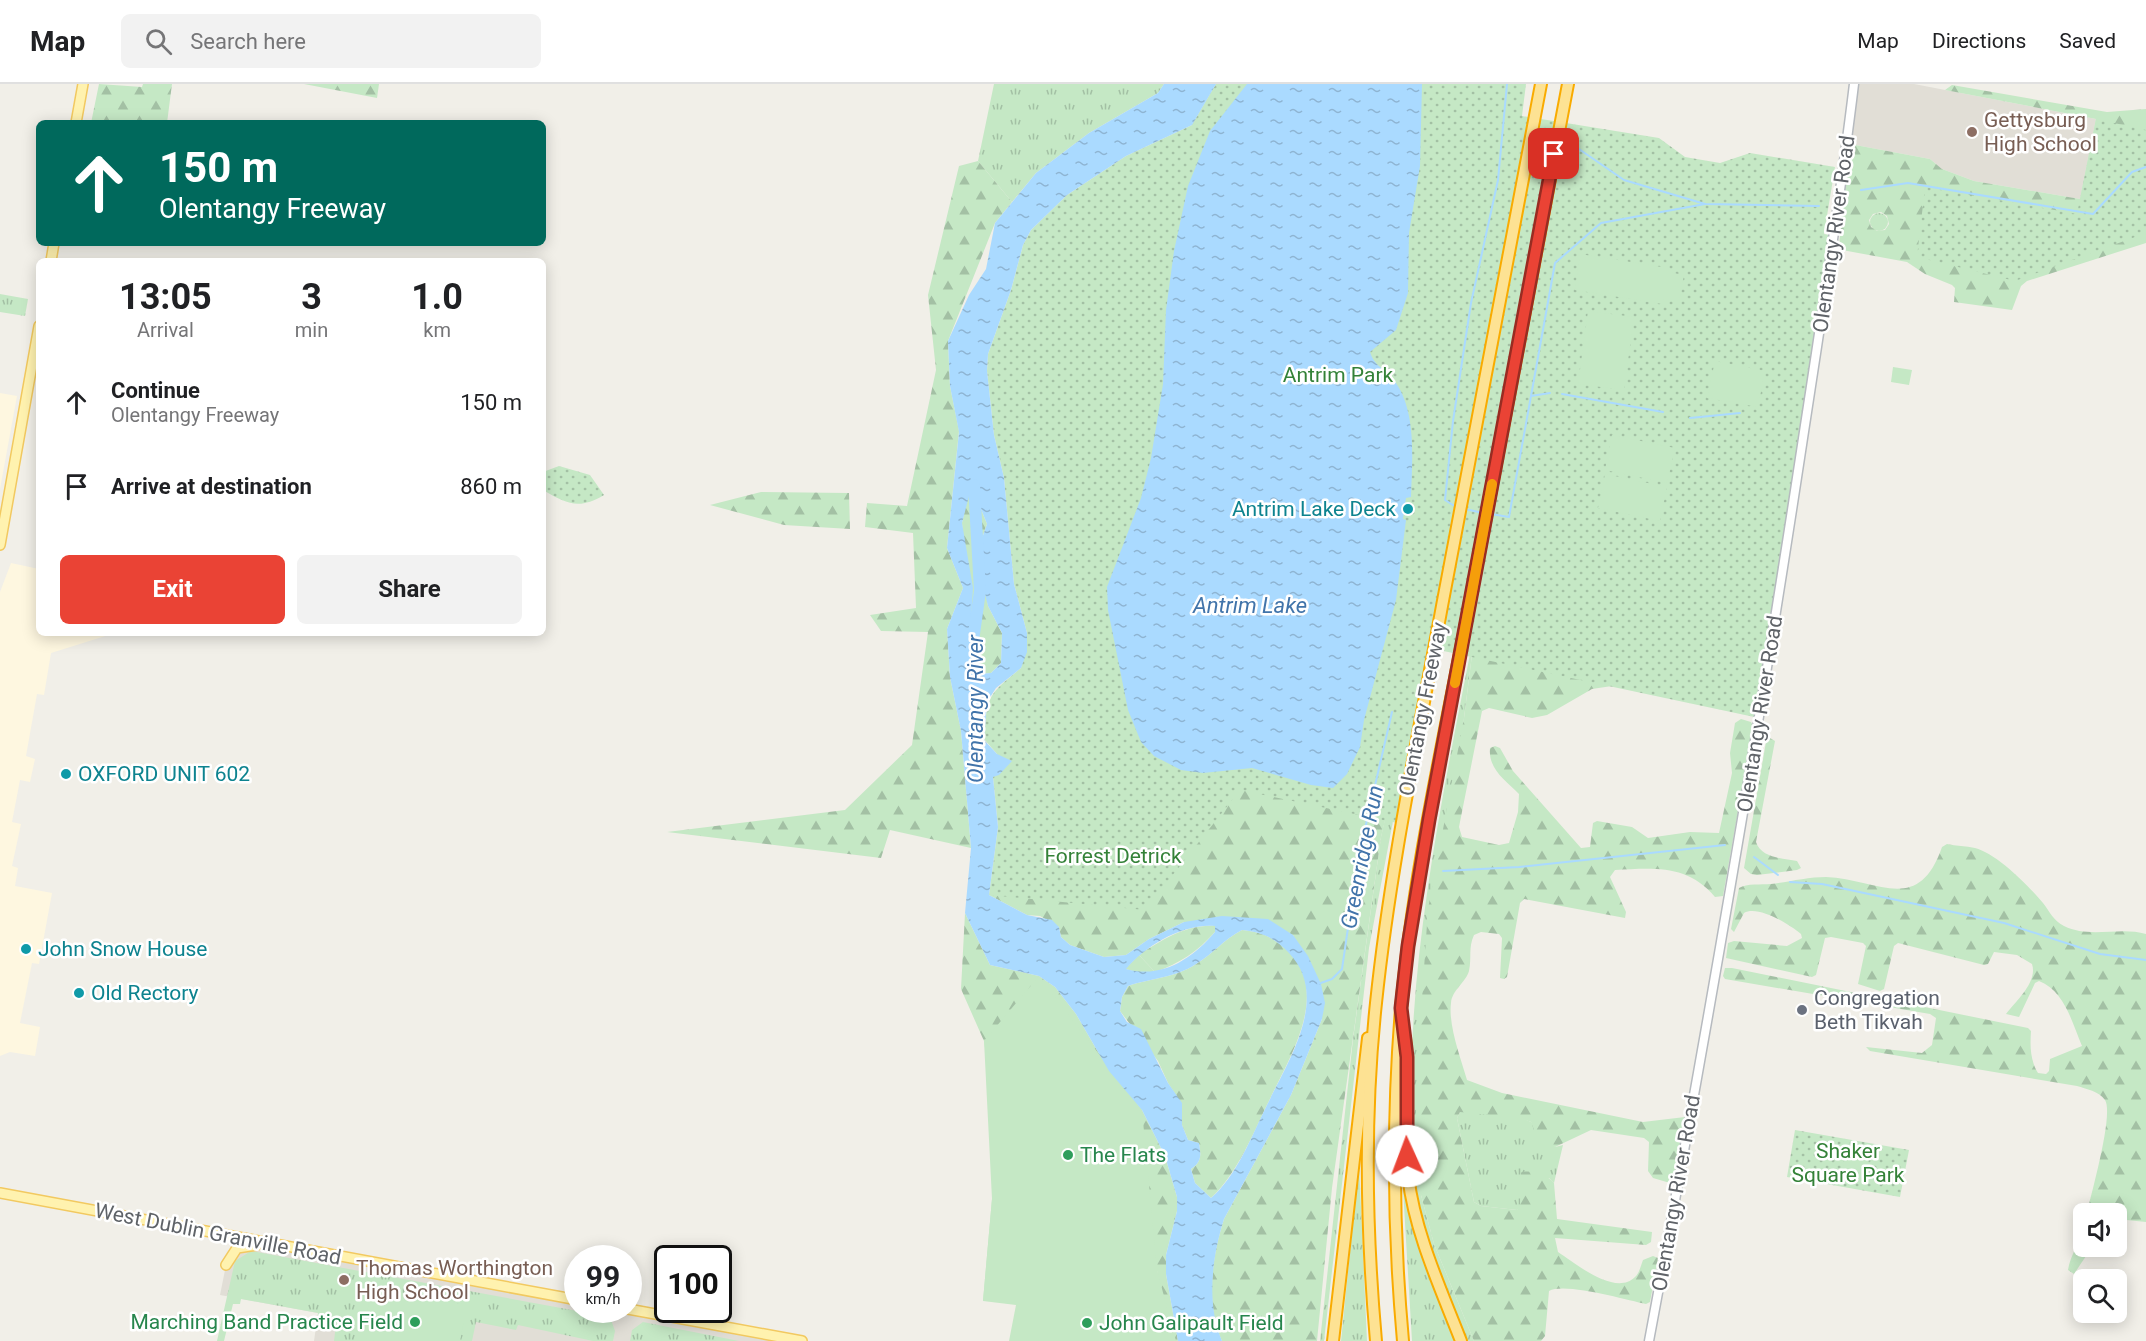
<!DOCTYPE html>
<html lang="en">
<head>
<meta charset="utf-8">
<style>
	body { margin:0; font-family:Roboto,sans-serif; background:#f2f2f2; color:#202124; height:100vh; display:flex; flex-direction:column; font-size:22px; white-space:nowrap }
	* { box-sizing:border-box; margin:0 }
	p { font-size:20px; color:#757577 }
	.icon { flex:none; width:33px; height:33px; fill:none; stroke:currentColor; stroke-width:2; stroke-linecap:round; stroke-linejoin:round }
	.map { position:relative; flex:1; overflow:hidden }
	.drawer { position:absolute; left:36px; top:174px; width:510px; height:378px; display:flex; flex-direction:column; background:#fff; border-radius:9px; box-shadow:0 3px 15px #0003 }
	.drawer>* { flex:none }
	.guide { position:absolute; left:36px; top:36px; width:510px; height:126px; border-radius:9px; box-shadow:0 3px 15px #0003; background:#00695c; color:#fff; overflow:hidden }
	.fabs { position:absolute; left:2073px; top:1119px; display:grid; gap:12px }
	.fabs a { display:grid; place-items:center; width:54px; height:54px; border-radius:9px; background:#fff; box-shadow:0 3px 15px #0003; font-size:30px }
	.speed { position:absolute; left:564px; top:1161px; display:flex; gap:12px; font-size:30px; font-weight:700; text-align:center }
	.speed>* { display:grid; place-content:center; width:78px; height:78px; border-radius:50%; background:#fff; box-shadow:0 3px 15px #0003; line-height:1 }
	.speed small { font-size:15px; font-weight:400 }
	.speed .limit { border:3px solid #111; border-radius:9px; background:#fff; color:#111 }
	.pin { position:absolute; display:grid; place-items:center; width:51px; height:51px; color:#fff; margin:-26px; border-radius:12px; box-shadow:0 3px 9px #0006 }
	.me { position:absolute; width:66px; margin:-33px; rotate:358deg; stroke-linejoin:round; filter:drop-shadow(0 0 4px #0008) }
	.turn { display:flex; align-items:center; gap:21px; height:126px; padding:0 24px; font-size:27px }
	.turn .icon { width:78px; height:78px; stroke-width:2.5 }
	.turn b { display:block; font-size:42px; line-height:51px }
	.eta { display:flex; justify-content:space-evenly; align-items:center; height:102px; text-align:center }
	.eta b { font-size:36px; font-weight:700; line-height:42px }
	.primary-button { display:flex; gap:12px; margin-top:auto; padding:12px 24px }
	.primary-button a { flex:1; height:69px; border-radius:9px; background:#ea4335; color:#fff; font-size:24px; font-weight:700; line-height:69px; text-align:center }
	.primary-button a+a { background:#f2f2f2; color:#202124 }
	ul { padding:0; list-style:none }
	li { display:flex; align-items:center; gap:18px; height:84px; padding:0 24px }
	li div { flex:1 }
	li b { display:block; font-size:22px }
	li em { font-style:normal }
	header { display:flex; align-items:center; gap:36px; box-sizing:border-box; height:84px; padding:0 30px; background:#fff; border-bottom:2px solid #e0e0e0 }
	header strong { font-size:28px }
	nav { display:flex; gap:33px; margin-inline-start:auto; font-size:21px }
	.search { width:420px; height:54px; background:#f2f2f2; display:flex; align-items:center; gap:15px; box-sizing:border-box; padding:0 21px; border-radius:9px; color:#757577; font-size:22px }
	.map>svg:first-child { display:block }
	.commercial { fill:#fef7e0 }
	.education { fill:#e1ded6 }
	.grass { fill:url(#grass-tufts) }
	.forest { fill:url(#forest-firs); fill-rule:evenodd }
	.park { fill:url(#park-dots) }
	.garden { fill:#c5e8c5 }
	.water { fill:url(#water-ripples); fill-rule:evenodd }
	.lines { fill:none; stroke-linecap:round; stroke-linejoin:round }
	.stream { stroke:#aadaff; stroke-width:2 }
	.river { stroke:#aadaff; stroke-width:12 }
	.secondary-casing { stroke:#b6babf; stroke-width:11 }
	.primary-casing { stroke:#f2c960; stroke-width:12 }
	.motorway-casing { stroke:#f9ab00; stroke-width:14 }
	.secondary { stroke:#fff; stroke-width:8 }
	.primary { stroke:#fff2af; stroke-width:9 }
	.motorway { stroke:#fde293; stroke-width:10 }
	.route-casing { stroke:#982c22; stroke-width:15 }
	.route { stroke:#ea4335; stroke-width:10 }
	.slow { stroke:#f59e0b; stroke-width:10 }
	.education-dot { fill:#8d6e63; stroke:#fff; stroke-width:2 }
	.culture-dot { fill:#0f9aa8; stroke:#fff; stroke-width:2 }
	.worship-dot { fill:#6b7280; stroke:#fff; stroke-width:2 }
	.leisure-dot { fill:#2e9e5b; stroke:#fff; stroke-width:2 }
	.labels { text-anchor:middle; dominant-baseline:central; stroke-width:5; stroke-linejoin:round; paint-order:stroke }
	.education-label { font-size:21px; fill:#785e54; stroke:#fff; text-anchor:start }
	.street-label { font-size:21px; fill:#5f6368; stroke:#fff }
	.park-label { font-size:21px; fill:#348238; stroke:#fff }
	.culture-label { font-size:21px; fill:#0d838f; stroke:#fff; text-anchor:start }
	.worship-label { font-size:21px; fill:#5b616d; stroke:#fff; text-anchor:start }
	.leisure-label { font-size:21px; fill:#27864d; stroke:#fff; text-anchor:start }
	.water-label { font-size:22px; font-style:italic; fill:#4174aa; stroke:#fff }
</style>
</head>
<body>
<header>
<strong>Map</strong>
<div class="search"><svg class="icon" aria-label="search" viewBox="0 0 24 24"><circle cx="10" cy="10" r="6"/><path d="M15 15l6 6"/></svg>Search here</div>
<nav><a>Map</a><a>Directions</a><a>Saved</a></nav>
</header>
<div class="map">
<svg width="2146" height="1257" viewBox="0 0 2146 1257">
	<defs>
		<pattern id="grass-tufts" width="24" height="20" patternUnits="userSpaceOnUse" patternTransform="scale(1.5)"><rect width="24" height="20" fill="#c5e8c5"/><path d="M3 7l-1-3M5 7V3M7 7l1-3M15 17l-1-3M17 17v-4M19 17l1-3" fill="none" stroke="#a3c0a4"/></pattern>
		<pattern id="forest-firs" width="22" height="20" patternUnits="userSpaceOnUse" patternTransform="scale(1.5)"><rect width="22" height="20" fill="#c5e8c5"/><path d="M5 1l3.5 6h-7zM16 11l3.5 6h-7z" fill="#a3c0a4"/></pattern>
		<pattern id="park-dots" width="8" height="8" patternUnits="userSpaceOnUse" patternTransform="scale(1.5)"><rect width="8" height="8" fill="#c5e8c5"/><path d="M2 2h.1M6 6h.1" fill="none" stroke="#a3c0a4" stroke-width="1.8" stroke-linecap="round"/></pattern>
		<pattern id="water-ripples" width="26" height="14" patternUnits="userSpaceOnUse" patternTransform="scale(1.5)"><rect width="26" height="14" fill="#aadaff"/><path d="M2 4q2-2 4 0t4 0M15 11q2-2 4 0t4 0" fill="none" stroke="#8eb4d2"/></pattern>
	</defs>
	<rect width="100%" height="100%" fill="#f1efe8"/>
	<g class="commercial">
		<polygon points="0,309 17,312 0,405"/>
		<polygon points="11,479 39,485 39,549 115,549 51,569 44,611 37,610 26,672 35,675 30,698 20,696 12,738 21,740 12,782 18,784 15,802 52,809 39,880 32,879 20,939 40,943 35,972 10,968 0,972 0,508"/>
	</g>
	<g class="education">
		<polygon points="1857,0 1914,0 2096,35 2080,115 1974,97 1942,85 1930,75 1850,60"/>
		<polygon points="265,1160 577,1216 578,1226 628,1226 805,1257 314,1257 318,1229 220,1211 226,1181 232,1168"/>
	</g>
	<g class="grass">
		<polygon points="994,0 1164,0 1158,9 1089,49 1036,89 1012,118 978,77"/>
		<circle cx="1879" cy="138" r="9"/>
		<polygon points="0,210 28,215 25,232 0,228"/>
		<polygon points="1441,483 1369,864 1324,1257 1320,1257 1353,955 1381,753"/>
		<path d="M1476 539 1464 634 1421 1111 1434 1160 1474 1257H1466C1445 1204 1419 1150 1412 1093 1409 1060 1411 1026 1411 993 1414 840 1447 690 1476 539Z"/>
		<polygon points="1139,871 1155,888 1141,889 1125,885"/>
		<polygon points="1464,1027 1520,1033 1531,1038 1555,1063 1563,1061 1554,1099 1549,1094 1517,1126 1481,1122 1474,1118 1457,1034 1460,1028"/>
		<polygon points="1359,1079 1367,1257 1341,1257"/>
		<polygon points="1403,1105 1406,1105 1420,1162 1454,1257 1412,1257"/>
		<polygon points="251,1167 610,1233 615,1247 613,1257 593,1257 518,1241 516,1246 476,1238 472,1257 334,1257 336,1240 317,1236 318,1229 241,1215 240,1220 233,1220 224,1257 217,1257 235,1177"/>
		<polygon points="643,1238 739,1257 630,1257 632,1246"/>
	</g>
	<g class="forest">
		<polygon points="99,0 142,3 143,0 172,0 167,39 91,39"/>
		<polygon points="304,0 379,0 377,14"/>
		<path d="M1216 0 1240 705 1391 712 1381 753 1332 1104 1317 1257H1222C1205 1220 1212 1173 1224 1135L1291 1011 1322 935 1293 851 1184 838 1149 855 1126 871 1104 873 1070 861 1061 853 1059 843 1040 832 1027 831 989 811 1192 41Z"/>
		<path d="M1952 1 2107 28 2146 25V159L2027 197 2021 202 2012 226 1954 218 1955 204 1952 201 1925 190 1907 178 1842 166 1839 161 1850 60 1930 75 1942 85 1974 97 2080 115 2096 35 1945 6ZM1881 128 1887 132 1889 140 1885 146 1877 147 1871 143 1869 136 1873 130Z"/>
		<polygon points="978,77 1012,118 995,139 948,257 950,302 959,347 947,464 963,504 947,545 950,593 961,647 971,764 890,746 881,774 667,748 845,726 912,661 928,548 881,547 870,531 916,524 913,449 865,443 867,419 907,422 936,286 928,211 959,82"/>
		<polygon points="761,408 849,409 850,445 784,441 710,421"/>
		<polygon points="968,411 981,425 987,440 979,463 988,522 1002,549 1001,579 991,589 978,590 968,580 969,543 962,439"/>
		<path d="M1476 539 1612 602 1592 605 1547 631 1532 634 1489 624 1482 627 1459 743 1462 753 1499 761 1509 759 1518 728 1519 710C1505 696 1488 685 1490 664L1495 662 1500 664 1513 687 1581 764 1590 763 1593 739 1597 737 1632 743 1648 754 1690 748 1719 749 1732 689 1730 669 1735 639 1741 635 1751 638 1753 642 1723 812 1715 813C1688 780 1653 784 1615 786L1610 793 1626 828 1625 834 1524 815 1520 819 1507 893 1504 895 1500 894 1502 854 1499 850 1481 848 1474 851C1468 864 1472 873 1469 887 1466 898 1452 906 1451 919 1448 941 1461 975 1467 996L1502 1009 1643 1038 1685 1033 1676 1094 1670 1099 1653 1094 1648 1087 1649 1058 1644 1054 1591 1046 1555 1063 1538 1056 1531 1038 1520 1034 1460 1028 1457 1034 1474 1118 1481 1122 1517 1126 1520 1120 1521 1088C1533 1086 1546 1090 1554 1099L1557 1135 1652 1148 1651 1158 1646 1161 1555 1154 1558 1168C1575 1179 1615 1213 1635 1193 1639 1190 1641 1181 1643 1176L1653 1172 1658 1174 1650 1218 1646 1220C1626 1216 1565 1198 1549 1207L1545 1252 1541 1257H1474L1434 1160 1421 1111 1415 1069 1417 990 1428 825 1464 634Z"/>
		<path d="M1770 654 1775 657 1756 758C1761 774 1782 774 1797 777L1801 784 1797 786 1757 791 1751 790 1744 784 1766 658Z"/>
		<path d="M1947 760C1956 762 1966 762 1975 764 1996 769 2029 802 2043 819 2050 828 2053 836 2064 842 2090 855 2120 842 2146 850V1138L2117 1135 2116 1130 2087 1129C2091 1110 2114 1030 2105 1016 2099 1007 2086 1005 2077 1002L1870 967 1866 963 1922 969 1932 961 1936 934 1930 930 1725 895 1723 892 1725 884H1732L2028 944 2031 947C2030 962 2030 976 2038 989L2046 990 2049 987 2050 975 2082 962C2072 939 2065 907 2039 897L2035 899 2019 933 2006 930C2016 917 2038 898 2032 880L2017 871 1994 868 1988 880 1984 881 1898 859 1894 862 1884 905 1880 907 1858 900 1866 862 1863 859 1831 853 1825 854 1816 891 1812 893 1726 874 1728 859 1734 857 1787 862 1802 854 1801 850C1789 840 1758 821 1744 829L1734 848 1731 845 1739 804C1747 799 1761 801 1771 800 1788 798 1808 793 1826 793 1878 795 1918 832 1942 763Z"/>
		<polygon points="965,829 990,881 1039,892 1055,903 1076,930 1109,987 1142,1026 1165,1072 1177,1113 1177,1127 1166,1171 1166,1190 1178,1257 1162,1257 1157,1186 983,1217 992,1115 994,1024 984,957 961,905"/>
		<path d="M1215 842V848C1198 867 1179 880 1155 888L1139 871C1161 856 1187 840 1215 842Z"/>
		<path d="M1242 846C1263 848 1275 854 1290 869 1330 911 1289 974 1269 1017 1253 1049 1238 1089 1211 1114L1195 1099 1191 1085C1202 1078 1201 1071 1199 1059L1188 1056 1182 1041 1181 1019 1168 999 1158 977 1120 927 1122 913 1128 902C1151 894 1175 894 1196 880 1213 870 1224 855 1242 846Z"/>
		<path d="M2083 1144 2084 1162 2092 1163 2074 1190 2068 1186C2070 1172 2080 1158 2083 1144Z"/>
	</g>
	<g class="park">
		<path d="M1216 0H1526L1522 32 1659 54 1685 73 1720 79 1750 69 1835 83 1824 150 1835 152 1759 634 1434 565 1402 740 1240 706 1145 826 989 811 998 743 993 693 997 670 984 655C987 613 987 611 1021 584L1027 549 1014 500 1004 394 994 351 987 287 988 270 1011 206 1023 161 1031 146 1067 111 1126 72 1192 41Z"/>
		<polygon points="2096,35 2146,46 2146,149 2015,197 1917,173 1925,103 2077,130"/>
		<path d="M559 382 590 391 604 411C579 426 567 420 543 406V388Z"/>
		<polygon points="1795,1046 1909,1066 1900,1113 1787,1093"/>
	</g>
	<g class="garden">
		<polygon points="1580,170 1668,184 1668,188 1684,191 1679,218 1664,215 1662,220 1575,206"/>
		<polygon points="1588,227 1634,233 1624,306 1578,300"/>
		<polygon points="1715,277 1765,287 1758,323 1707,314"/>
		<polygon points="1893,283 1912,286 1909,301 1891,298"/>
		<polygon points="1612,351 1675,364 1667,399 1605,386"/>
		<polygon points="1605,390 1667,403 1660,437 1598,424"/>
		<polygon points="1039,892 1142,1026 1157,1186 1176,1257 1009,1257 1016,1221 983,1217 992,1115 984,957"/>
		<polygon points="1845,1070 1869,1074 1867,1090 1843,1086"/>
		<polygon points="372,1203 467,1221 460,1257 378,1257 362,1254"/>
	</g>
	<g class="water">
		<path d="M1164 0H1216L1192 41 1126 72 1067 111 1031 146 1023 161 1011 206 988 270 987 287 994 351 1004 394 1014 500 1027 549V568L1021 584 996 604 987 618 984 656 997 670 1012 677 999 691 993 693 998 743 989 811 1027 831 1052 836 1059 843 1061 853 1070 861 1104 873 1126 871 1149 855 1184 838 1222 832 1268 835 1293 851 1308 872 1321 900 1325 919 1322 935 1291 1011 1224 1135C1212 1173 1206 1220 1222 1257H1178L1166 1190V1171L1177 1127V1113L1165 1072 1142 1026 1109 987 1076 930 1055 903 1039 892 990 881 965 829 971 764 961 647 950 593 947 545 963 504 947 464 959 348 950 302 948 257 969 211 986 185 995 139 1036 89 1089 49 1158 9ZM969 412 981 425 987 440 979 463 982 498 988 522 1002 549 1001 579 991 589 978 590 968 580 973 504 962 439ZM1215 842V848C1192 875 1162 895 1126 885 1145 862 1183 839 1215 842ZM1242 846C1262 848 1275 854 1289 869 1331 913 1288 977 1267 1021 1252 1051 1237 1092 1211 1114L1195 1099 1191 1085C1202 1078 1201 1071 1199 1059L1188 1056 1182 1041V1019L1168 999 1141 945 1127 938 1120 927 1122 913 1128 902C1151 894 1175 894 1196 880 1213 870 1224 855 1242 846Z"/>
		<path d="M1247 0H1422L1420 82 1409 149 1408 209 1396 246 1370 268C1375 284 1388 286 1396 299 1417 330 1412 377 1411 413L1406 414 1403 435 1406 436 1396 516 1364 636 1360 663 1347 690 1333 704 1311 701 1252 684 1203 689 1181 686 1154 672 1141 658 1128 626 1108 526 1107 503 1141 414 1151 374 1163 300 1166 226 1174 167 1188 102 1210 47Z"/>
	</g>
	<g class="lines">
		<g class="stream">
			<polyline points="1576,63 1624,96 1705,120 1819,122"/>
			<polyline points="1861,106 1908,99 2093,130 2132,88 2146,83"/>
			<polyline points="1562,310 1663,328"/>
			<polyline points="1531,312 1555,179 1601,139 1705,120"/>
			<polyline points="1690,334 1740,329"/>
			<polyline points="1456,423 1445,416 1453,337 1471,219 1498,96 1507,0"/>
			<polyline points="1465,425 1483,429"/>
			<polyline points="1491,430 1509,433 1531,312 1550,309"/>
			<polyline points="1754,773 1778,791"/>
			<polyline points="1443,787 1519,783 1725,761"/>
			<polyline points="1790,798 1822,800 2004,839 2100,870 2146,876"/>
			<polyline points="1318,900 1332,895 1342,885 1358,775 1392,628"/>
		</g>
		<polyline class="river" points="974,401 980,507 972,564 974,602"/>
		<defs>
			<path id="secondary" d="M1649 1257C1704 963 1755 669 1800 374 1819 249 1839 125 1854 0"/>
			<g id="primary">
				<polyline points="76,39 83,0"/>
				<polyline points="51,177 54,159"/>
				<polyline points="0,461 39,242"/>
				<polyline points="0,1109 578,1216"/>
				<polyline points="226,1181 237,1164 257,1161"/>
				<polyline points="628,1225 802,1257"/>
			</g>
			<g id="motorway">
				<path d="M1405 954C1410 1000 1402 1046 1408 1092 1415 1149 1440 1203 1461 1257"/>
				<polyline points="1333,1257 1368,954"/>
				<path d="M1376 1257C1366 1145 1364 1031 1376 919 1390 785 1418 653 1442 522 1475 348 1508 174 1541 0"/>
				<path d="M1403 1257C1393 1147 1392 1036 1401 925 1413 792 1443 659 1468 528 1501 352 1534 176 1568 0"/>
			</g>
		</defs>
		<use href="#secondary" class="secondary-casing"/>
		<use href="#primary" class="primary-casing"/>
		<use href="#motorway" class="motorway-casing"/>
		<use href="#secondary" class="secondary"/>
		<use href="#primary" class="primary"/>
		<use href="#motorway" class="motorway"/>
	</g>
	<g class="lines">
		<defs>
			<polyline id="route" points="1407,1072 1407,973 1401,924 1408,862 1429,736 1554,70"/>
		</defs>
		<use href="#route" class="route-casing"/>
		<use href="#route" class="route"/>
		<polyline class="slow" points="1455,599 1492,400"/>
	</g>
	<g class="education-dot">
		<circle cx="1972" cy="48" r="6"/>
		<circle cx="344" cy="1196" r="6"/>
	</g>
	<g class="culture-dot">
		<circle cx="1408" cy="425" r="6"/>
		<circle cx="66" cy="690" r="6"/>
		<circle cx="26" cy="865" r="6"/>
		<circle cx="79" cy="909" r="6"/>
	</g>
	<circle class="worship-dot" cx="1802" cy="926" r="6"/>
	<g class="leisure-dot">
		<circle cx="1068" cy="1071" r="6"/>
		<circle cx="415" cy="1238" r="6"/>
		<circle cx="1087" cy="1239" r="6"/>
	</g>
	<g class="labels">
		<g class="education-label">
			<text x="1984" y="36">Gettysburg<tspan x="1984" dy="24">High School</tspan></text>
			<text x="356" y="1184">Thomas Worthington<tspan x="356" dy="24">High School</tspan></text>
		</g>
		<g class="street-label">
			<text transform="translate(1834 150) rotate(-82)">Olentangy River Road</text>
			<text transform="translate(1423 625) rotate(-79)">Olentangy Freeway</text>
			<text transform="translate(1760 630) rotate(-81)">Olentangy River Road</text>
			<text transform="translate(1676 1109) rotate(-80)">Olentangy River Road</text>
			<text transform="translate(218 1150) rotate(11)">West Dublin Granville Road</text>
		</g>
		<g class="park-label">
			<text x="1338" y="291">Antrim Park</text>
			<text x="1113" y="772">Forrest Detrick</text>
			<text x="1848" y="1067">Shaker<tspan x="1848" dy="24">Square Park</tspan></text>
		</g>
		<g class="culture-label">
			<text x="1396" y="425" text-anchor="end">Antrim Lake Deck</text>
			<text x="78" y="690">OXFORD UNIT 602</text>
			<text x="38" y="865">John Snow House</text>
			<text x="91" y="909">Old Rectory</text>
		</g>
		<g class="worship-label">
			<text x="1814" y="914">Congregation<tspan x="1814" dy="24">Beth Tikvah</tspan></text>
		</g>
		<g class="leisure-label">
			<text x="1080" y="1071">The Flats</text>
			<text x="403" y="1238" text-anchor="end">Marching Band Practice Field</text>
			<text x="1099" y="1239">John Galipault Field</text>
		</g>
		<g class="water-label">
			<text x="1250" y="521">Antrim Lake</text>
			<text transform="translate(975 625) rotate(-90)">Olentangy River</text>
			<text transform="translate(1362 773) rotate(-79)">Greenridge Run</text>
		</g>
	</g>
</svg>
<div class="fabs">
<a><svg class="icon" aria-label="sound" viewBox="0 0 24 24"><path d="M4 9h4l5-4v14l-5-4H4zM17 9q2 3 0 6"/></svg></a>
<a><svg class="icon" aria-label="search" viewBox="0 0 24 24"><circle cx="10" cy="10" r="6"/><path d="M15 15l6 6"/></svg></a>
</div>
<div class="speed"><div>99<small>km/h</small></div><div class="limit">100</div></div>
<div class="pin" style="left:1554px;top:70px;background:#d93025"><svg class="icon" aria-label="arrive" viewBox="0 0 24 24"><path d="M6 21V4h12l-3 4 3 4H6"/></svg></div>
<svg class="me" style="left:1407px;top:1072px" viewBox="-20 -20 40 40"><circle r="19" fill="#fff"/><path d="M0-13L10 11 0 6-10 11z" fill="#ea4335"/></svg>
<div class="guide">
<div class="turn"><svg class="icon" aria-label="ahead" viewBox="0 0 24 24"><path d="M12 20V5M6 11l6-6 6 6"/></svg><div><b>150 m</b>Olentangy Freeway</div></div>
</div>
<section class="drawer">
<div class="eta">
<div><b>13:05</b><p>Arrival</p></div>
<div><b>3</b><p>min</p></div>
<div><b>1.0</b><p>km</p></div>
</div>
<ul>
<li><svg class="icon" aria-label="ahead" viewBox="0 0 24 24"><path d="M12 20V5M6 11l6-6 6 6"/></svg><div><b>Continue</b><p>Olentangy Freeway</p></div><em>150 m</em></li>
<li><svg class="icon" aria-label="arrive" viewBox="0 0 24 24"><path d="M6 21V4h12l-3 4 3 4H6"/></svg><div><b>Arrive at destination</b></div><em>860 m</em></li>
</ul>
<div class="primary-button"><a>Exit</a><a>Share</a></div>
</section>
</div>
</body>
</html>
